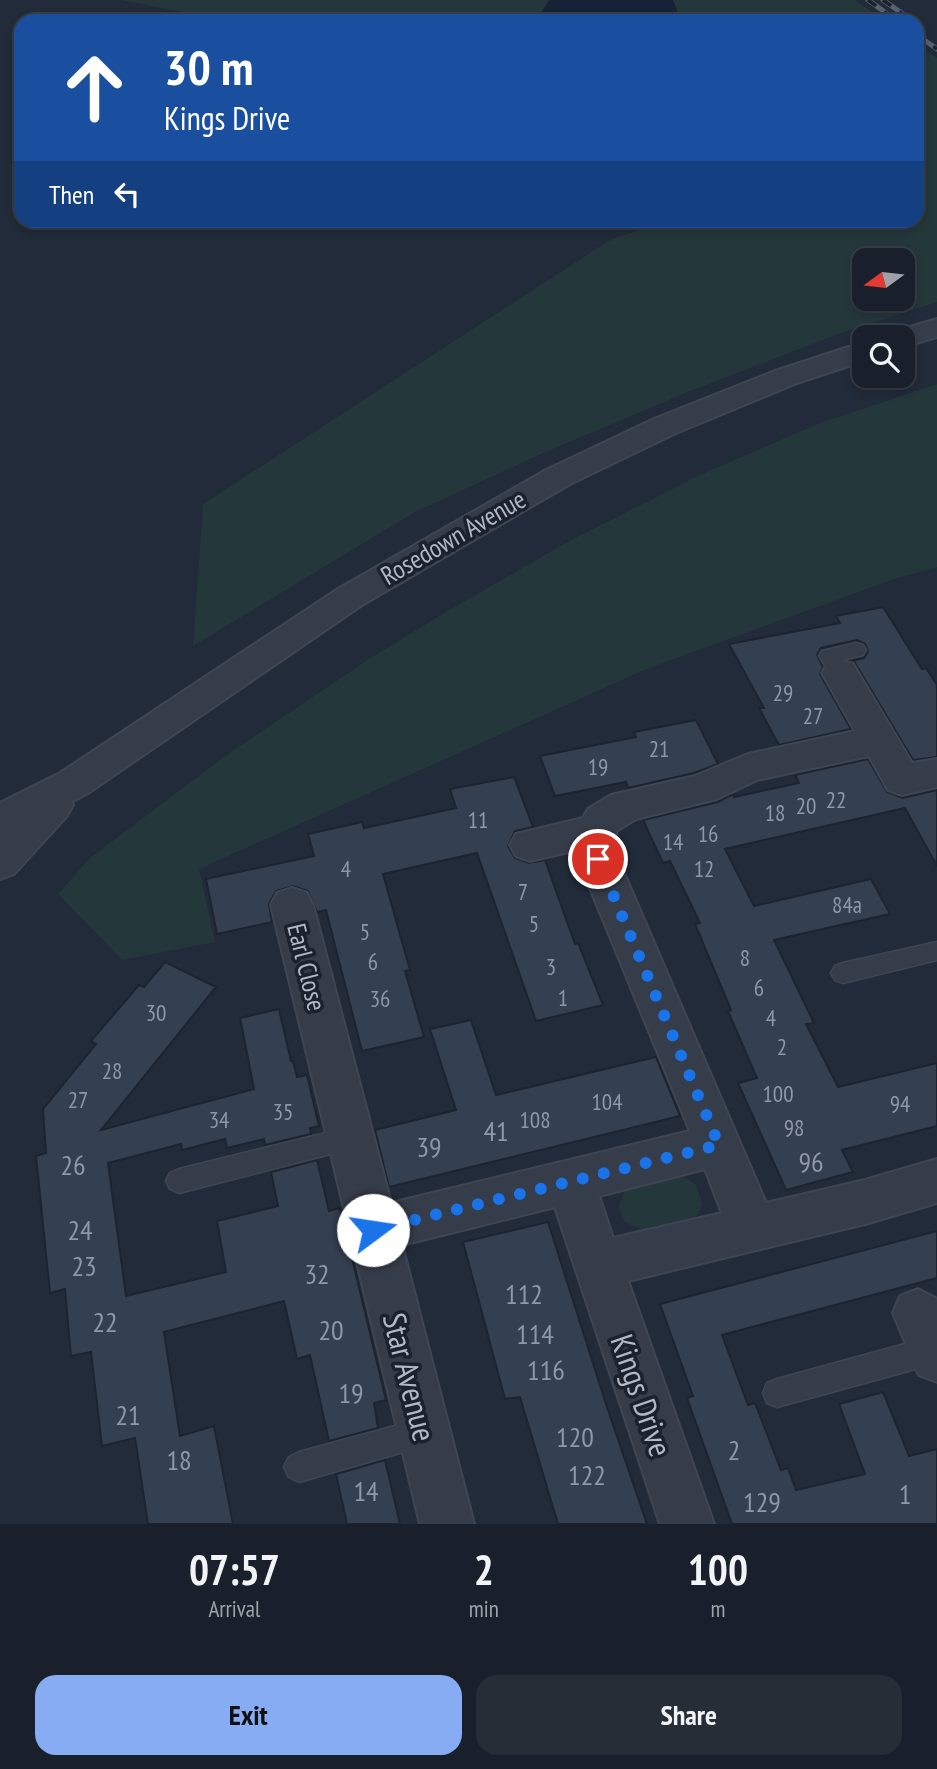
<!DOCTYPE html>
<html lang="en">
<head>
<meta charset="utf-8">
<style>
	body { margin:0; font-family:"PT Sans Narrow",sans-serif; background:#272d37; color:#f1f3f6; height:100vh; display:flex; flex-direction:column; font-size:26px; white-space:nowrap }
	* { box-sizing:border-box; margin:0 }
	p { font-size:23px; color:#9fa3a9 }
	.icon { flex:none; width:38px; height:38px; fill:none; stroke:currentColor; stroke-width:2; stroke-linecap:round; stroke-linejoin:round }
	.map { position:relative; height:1524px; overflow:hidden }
	.details { display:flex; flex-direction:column; background:#1a202b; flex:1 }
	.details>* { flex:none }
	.guide { position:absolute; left:14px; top:14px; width:910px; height:214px; border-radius:21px; box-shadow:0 4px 10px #0003,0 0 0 2px #383e47; background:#1a4fa0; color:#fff; overflow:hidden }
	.needle { width:46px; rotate:255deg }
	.controls { position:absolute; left:852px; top:248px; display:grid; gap:14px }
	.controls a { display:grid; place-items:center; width:63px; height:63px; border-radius:14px; background:#1a202b; box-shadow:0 4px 10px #0003,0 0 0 2px #383e47; font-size:35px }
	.pin { position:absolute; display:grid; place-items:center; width:60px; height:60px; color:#fff; margin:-30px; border:4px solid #fff; border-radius:50%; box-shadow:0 2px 7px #0007 }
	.me { position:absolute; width:77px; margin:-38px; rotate:76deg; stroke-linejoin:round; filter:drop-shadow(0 0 5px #0008) }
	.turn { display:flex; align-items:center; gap:24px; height:147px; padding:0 35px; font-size:32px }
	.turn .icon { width:91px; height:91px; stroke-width:2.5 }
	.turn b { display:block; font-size:49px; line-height:60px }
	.then { display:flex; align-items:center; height:66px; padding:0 35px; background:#0003; gap:14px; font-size:26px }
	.eta { display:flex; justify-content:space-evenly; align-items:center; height:119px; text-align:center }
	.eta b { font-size:42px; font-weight:700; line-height:49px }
	.button { display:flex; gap:14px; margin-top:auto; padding:14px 35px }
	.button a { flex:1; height:80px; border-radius:21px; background:#87acf4; color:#111; font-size:28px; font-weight:700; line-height:80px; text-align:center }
	.button a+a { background:#272d37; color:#f1f3f6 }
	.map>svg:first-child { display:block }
	.green { fill:#24373a; fill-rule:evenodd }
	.water { fill:#162236 }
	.building { fill:#343f50; stroke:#1d2430; stroke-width:2 }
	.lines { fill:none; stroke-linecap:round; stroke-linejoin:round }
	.service-casing { stroke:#3f4653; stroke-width:3 }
	.minor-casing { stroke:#3f4653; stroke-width:4 }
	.tertiary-casing { stroke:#3f4653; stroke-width:4 }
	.service { fill:#363d4a; fill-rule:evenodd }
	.minor { fill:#363d4a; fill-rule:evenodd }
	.tertiary { fill:#363d4a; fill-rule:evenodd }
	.rail-casing { stroke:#586171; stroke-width:5 }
	.rail { stroke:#1b222e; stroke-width:3.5; stroke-dasharray:10; stroke-linecap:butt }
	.route { stroke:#1a73e8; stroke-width:12; stroke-dasharray:0 21.6 }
	.labels { text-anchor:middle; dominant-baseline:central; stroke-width:7; stroke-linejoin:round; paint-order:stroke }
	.number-label { font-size:23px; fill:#9098a6 }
	.street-label { font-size:26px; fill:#b1b8c6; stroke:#1b222e }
	.near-number-label { font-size:28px; fill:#9098a6 }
	.near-street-label { font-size:32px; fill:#b1b8c6; stroke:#1b222e }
</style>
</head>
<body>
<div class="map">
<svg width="937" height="1524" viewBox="0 0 937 1524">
	<rect width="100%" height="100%" fill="#222b39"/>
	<g class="green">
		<polygon points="121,0 855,0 885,21 228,21"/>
		<path d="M917 44 937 58V302L838 334 688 392 541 454 415 512 193 646 203 504 610 240 664 221 917 220ZM864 261H903V299H864Z"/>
		<polygon points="937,384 937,567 897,578 649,668 199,869 215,942 122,960 58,894 90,858 228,754 369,659 444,613 571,540 700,475 815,425"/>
		<polygon points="684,1177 696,1185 703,1205 696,1217 645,1231 625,1222 618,1207 625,1191 642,1185"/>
	</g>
	<polygon class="water" points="549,0 673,0 677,10 675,21 542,21 541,13"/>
	<g class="building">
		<polygon points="883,607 922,669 926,668 937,685 937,757 913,760 855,663 851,661 864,658 868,651 865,644 857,640 821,648 817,655 823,667 820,674 851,729 779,745 759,708 764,708 729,644 840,623 836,616"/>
		<polygon points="696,720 718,764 694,773 628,788 626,782 555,796 540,756 636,737 634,732"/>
		<polygon points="868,759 887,792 903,798 937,790 937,866 905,808 725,849 754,906 871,879 890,914 774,940 814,1023 806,1024 838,1087 937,1063 937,1126 842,1150 853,1172 786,1190 738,1083 757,1078 728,1011 731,1010 695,924 700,923 670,861 663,863 643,820 718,802 733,794 734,797 799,783 795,775"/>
		<polygon points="514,777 533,827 515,831 508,846 515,858 529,863 545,860 575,944 578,943 603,1005 536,1021 477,853 383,874 410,970 405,971 424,1037 362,1051 326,910 317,912 308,891 293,886 276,891 269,904 272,922 217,934 206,879 314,856 308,834 362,822 364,828 456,808 450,789"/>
		<polygon points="165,962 216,987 101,1130 254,1089 240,1018 279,1009 291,1061 293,1061 297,1077 307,1075 319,1126 310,1128 311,1134 265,1145 264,1139 227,1148 225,1139 182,1150 181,1144 108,1163 126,1296 226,1272 217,1221 278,1206 271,1172 317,1160 329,1211 340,1208 386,1400 374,1403 378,1428 329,1441 310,1355 297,1359 284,1301 164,1332 180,1436 214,1426 233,1524 148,1524 135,1438 102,1446 91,1352 71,1356 65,1289 50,1293 36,1156 46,1153 43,1109 96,1044 91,1041 139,985 144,987"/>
		<polygon points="471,1020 496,1095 656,1057 680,1116 389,1187 375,1130 456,1110 430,1029"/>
		<polygon points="548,1222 607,1407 647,1524 558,1524 520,1397 505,1399 463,1242"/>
		<polygon points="937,1231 937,1278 722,1335 748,1405 755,1403 781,1470 788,1468 796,1490 865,1474 839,1404 883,1392 909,1456 937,1449 937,1524 732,1524 687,1398 693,1396 660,1304"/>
		<polygon points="385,1460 400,1524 347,1524 336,1474"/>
	</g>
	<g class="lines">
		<defs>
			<g id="service">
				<polygon points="856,643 863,645 866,650 863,655 842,660 850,673 847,678 833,678 819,656 822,651"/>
				<polygon points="937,942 937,960 843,983 835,980 831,973 835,966 843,963"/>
				<polygon points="350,1127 359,1130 363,1138 359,1146 350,1149 179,1193 170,1189 166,1181 170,1173 179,1169"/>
				<polygon points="934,1336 937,1338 937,1362 934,1364 777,1407 767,1403 763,1393 767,1383 777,1379"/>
				<polygon points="424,1418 434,1422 438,1432 434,1442 424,1446 299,1482 289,1477 284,1467 289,1457 299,1452"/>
			</g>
			<g id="minor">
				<path d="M840 660 853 664 912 763 937 759V787L902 795 888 790 869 756 757 780 717 799 636 819 616 831 618 859 766 1203 865 1180 937 1159V1203L865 1224 628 1281 714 1524H660L555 1207 402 1245 474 1524H420L271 905 277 893 292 888 307 893 313 905 391 1203 690 1131 578 859 577 850 530 861 516 856 510 845 516 834 583 818 588 809 611 795 695 776 748 754 855 731 822 673 827 664ZM705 1169 722 1213 613 1238 599 1196Z"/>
				<polygon points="918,1289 937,1299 937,1382 919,1375 893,1313 900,1296"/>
			</g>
			<g id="tertiary">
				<polygon points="937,319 937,337 903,347 903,338 888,338 893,332"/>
				<polygon points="864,342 864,361 797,383 676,433 570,484 362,605 88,793 71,802 73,805 67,816 14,874 0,879 0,803 60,773 338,589 546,470 654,419 775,371"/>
			</g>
		</defs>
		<use href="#service" class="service-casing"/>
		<use href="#minor" class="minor-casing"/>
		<use href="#tertiary" class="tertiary-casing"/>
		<use href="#service" class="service"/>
		<use href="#minor" class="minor"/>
		<use href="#tertiary" class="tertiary"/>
		<defs>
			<g id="rail">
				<polyline points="868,0 889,15"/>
				<polyline points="883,0 913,21"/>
				<polyline points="917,35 937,49"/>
			</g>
		</defs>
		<use href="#rail" class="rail-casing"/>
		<use href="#rail" class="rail"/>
	</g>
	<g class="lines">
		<polyline class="route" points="373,1230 719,1145 598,859"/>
	</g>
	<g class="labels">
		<g class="number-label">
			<text x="783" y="692">29</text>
			<text x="813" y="715">27</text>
			<text x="659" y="748">21</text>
			<text x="598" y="766">19</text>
			<text x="836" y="799">22</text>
			<text x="806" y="805">20</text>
			<text x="775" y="812">18</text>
			<text x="478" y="819">11</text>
			<text x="708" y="833">16</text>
			<text x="673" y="841">14</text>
			<text x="346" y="868">4</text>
			<text x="704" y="868">12</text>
			<text x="523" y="891">7</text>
			<text x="847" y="904">84a</text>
			<text x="534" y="923">5</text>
			<text x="365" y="931">5</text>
			<text x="745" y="957">8</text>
			<text x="373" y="961">6</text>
			<text x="551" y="966">3</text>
			<text x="759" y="987">6</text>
			<text x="563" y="997">1</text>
			<text x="380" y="998">36</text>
			<text x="156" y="1012">30</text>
			<text x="771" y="1017">4</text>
			<text x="782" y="1046">2</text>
			<text x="112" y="1070">28</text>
			<text x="778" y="1093">100</text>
			<text x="78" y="1099">27</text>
			<text x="607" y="1101">104</text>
			<text x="900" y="1103">94</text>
			<text x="283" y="1111">35</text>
			<text x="219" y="1119">34</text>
			<text x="535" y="1119">108</text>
			<text x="794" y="1127">98</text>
		</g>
		<g class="street-label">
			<text transform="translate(453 537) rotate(-30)">Rosedown Avenue</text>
			<text transform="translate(307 967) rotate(76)">Earl Close</text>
		</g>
		<g class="near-number-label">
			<text x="496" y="1130">41</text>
			<text x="429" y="1146">39</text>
			<text x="811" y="1161">96</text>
			<text x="73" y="1164">26</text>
			<text x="80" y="1229">24</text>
			<text x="84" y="1265">23</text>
			<text x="317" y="1273">32</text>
			<text x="524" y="1293">112</text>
			<text x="105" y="1321">22</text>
			<text x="331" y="1329">20</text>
			<text x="535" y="1333">114</text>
			<text x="546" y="1369">116</text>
			<text x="351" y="1392">19</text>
			<text x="128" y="1414">21</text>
			<text x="575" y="1436">120</text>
			<text x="734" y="1449">2</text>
			<text x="179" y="1459">18</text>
			<text x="587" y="1474">122</text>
			<text x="366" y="1490">14</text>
			<text x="905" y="1493">1</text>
			<text x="762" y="1501">129</text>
		</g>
		<g class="near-street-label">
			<text transform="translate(410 1377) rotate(76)">Star Avenue</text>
			<text transform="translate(642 1395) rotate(71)">Kings Drive</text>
		</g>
	</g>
</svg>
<div class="controls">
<a><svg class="needle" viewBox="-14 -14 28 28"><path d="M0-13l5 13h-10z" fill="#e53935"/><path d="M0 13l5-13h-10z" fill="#9fa3a9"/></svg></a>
<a><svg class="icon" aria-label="search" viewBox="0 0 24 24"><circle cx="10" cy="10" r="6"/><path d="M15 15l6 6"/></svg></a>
</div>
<div class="pin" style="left:598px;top:859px;background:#d93025"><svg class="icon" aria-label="arrive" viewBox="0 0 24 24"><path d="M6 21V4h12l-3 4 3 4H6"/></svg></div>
<svg class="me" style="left:373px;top:1230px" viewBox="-20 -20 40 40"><circle r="19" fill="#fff"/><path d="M0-13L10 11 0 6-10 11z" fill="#1a73e8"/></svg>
<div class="guide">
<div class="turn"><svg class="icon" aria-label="ahead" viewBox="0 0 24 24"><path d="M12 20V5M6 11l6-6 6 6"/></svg><div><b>30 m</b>Kings Drive</div></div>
<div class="then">Then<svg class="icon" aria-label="left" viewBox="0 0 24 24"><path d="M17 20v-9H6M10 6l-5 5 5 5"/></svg></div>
</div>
</div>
<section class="details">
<div class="eta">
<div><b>07:57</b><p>Arrival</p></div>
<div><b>2</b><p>min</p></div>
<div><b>100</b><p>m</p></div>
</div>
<div class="button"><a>Exit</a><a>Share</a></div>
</section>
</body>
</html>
